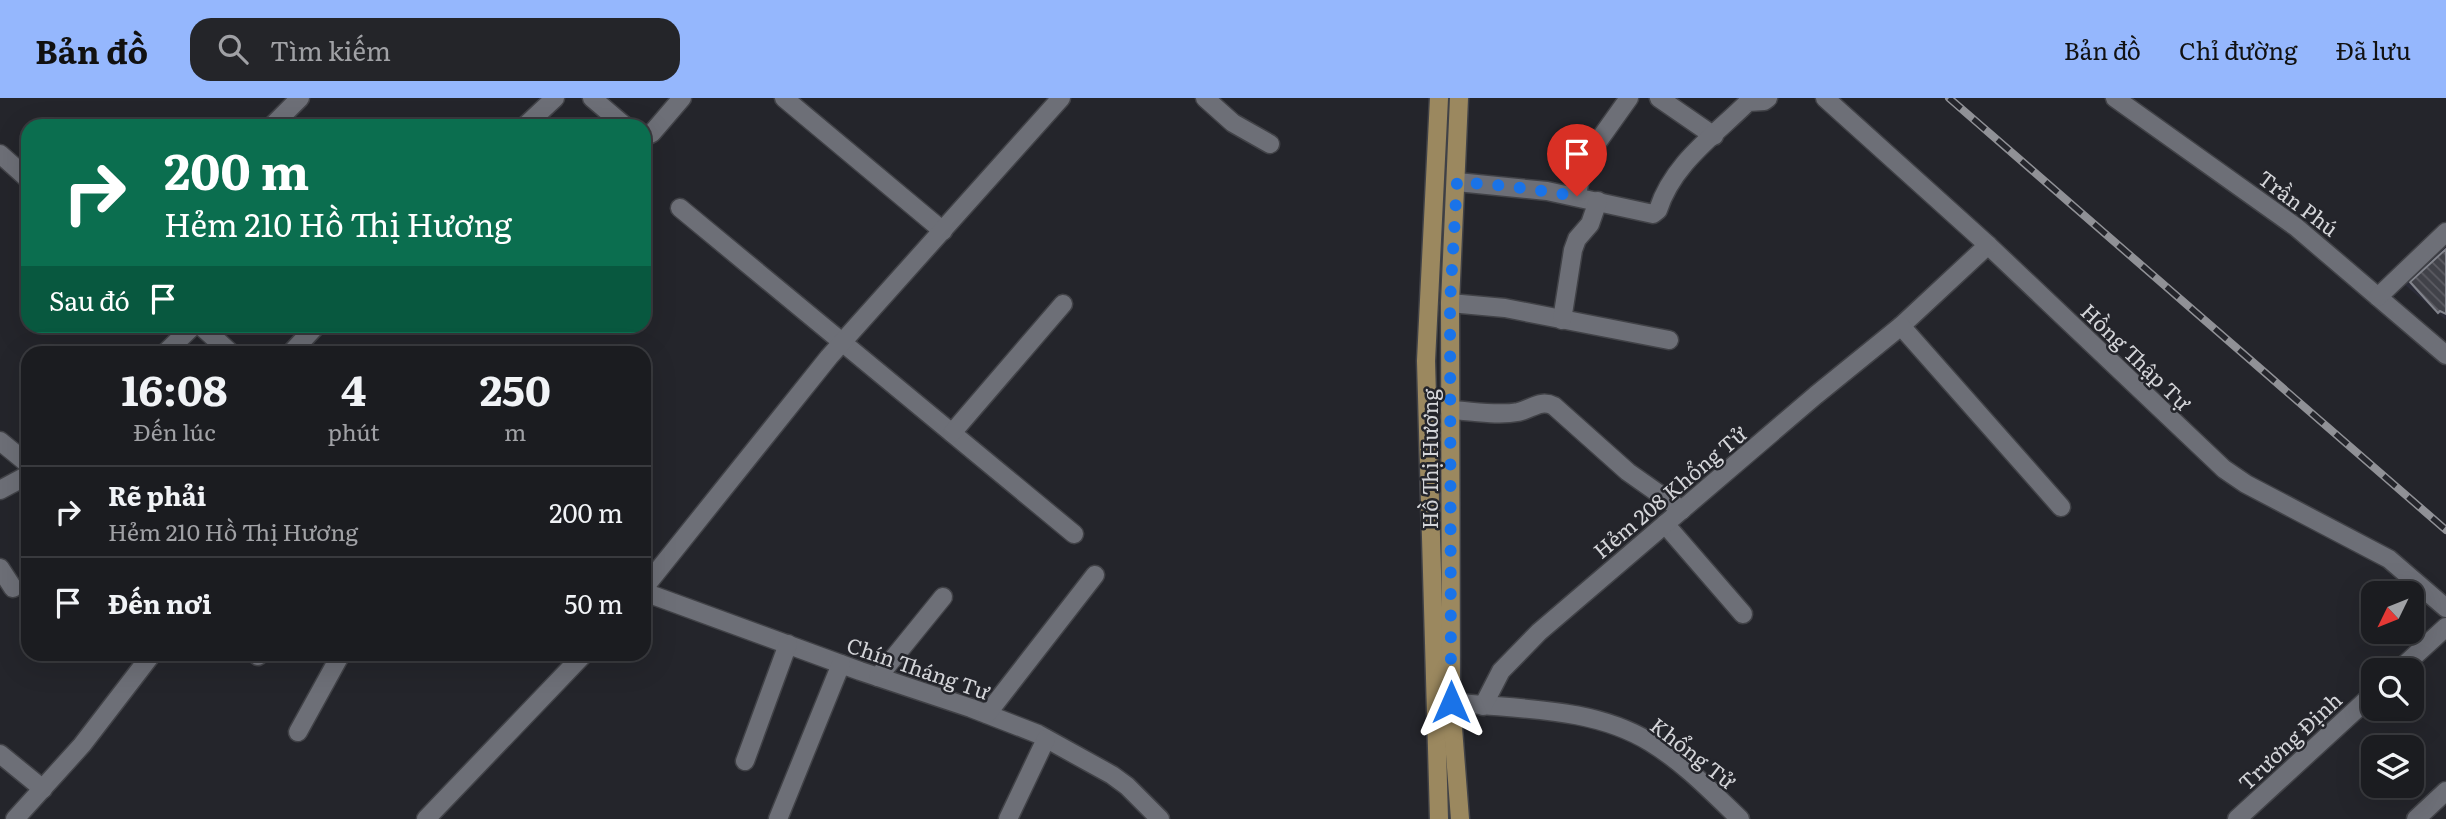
<!DOCTYPE html>
<html lang="vi">
<head>
<meta charset="utf-8">
<style>
	body { margin:0; font-family:Literata,serif; background:#242529; color:#f1f3f6; height:100vh; display:flex; flex-direction:column; font-size:26px; white-space:nowrap }
	* { box-sizing:border-box; margin:0 }
	p { font-size:23px; color:#a0a1a5 }
	.icon { flex:none; width:38px; height:38px; fill:none; stroke:currentColor; stroke-width:2; stroke-linecap:round; stroke-linejoin:round }
	.map { position:relative; flex:1; overflow:hidden }
	.sheet { position:absolute; left:21px; top:248px; width:630px; height:315px; display:flex; flex-direction:column; background:#1b1c20; border-radius:21px; box-shadow:0 7px 28px #0002,0 0 0 2px #393a3e }
	.sheet>* { flex:none }
	.banner { position:absolute; left:21px; top:21px; width:630px; height:214px; border-radius:21px; box-shadow:0 7px 28px #0002,0 0 0 2px #393a3e; background:#0b6e4f; color:#fff; overflow:hidden }
	.needle { width:46px; rotate:227deg }
	.buttons { position:absolute; left:2361px; top:483px; display:grid; gap:14px }
	.buttons a { display:grid; place-items:center; width:63px; height:63px; border-radius:14px; background:#1b1c20; box-shadow:0 7px 28px #0002,0 0 0 2px #393a3e; font-size:35px }
	.pin { position:absolute; display:grid; place-items:center; width:60px; height:60px; color:#fff; margin:-72px -30px; border-radius:50% 50% 50% 0; rotate:-45deg; box-shadow:0 0 7px #0007 }
	.pin .icon { rotate:45deg }
	.me { position:absolute; width:77px; margin:-38px; rotate:0deg; stroke-linejoin:round; filter:drop-shadow(0 0 5px #0008) }
	.turn { display:flex; align-items:center; gap:24px; height:147px; padding:0 28px; font-size:32px }
	.turn .icon { width:91px; height:91px; stroke-width:2.5 }
	.turn b { display:block; font-size:49px; line-height:60px }
	.then { display:flex; align-items:center; height:66px; padding:0 28px; background:#0003; gap:14px; font-size:26px }
	.eta { display:flex; justify-content:space-evenly; align-items:center; height:119px; text-align:center }
	.eta b { font-size:42px; font-weight:700; line-height:49px }
	ul { padding:0; list-style:none }
	li { display:flex; align-items:center; gap:21px; height:91px; padding:0 28px; border-top:2px solid #393a3e }
	li div { flex:1 }
	li b { display:block; font-size:26px }
	li em { font-style:normal }
	header { display:flex; align-items:center; gap:42px; box-sizing:border-box; height:98px; padding:0 35px; background:#95b7fd; color:#111 }
	header strong { font-size:33px }
	nav { display:flex; gap:38px; margin-inline-start:auto; font-size:24px }
	.search { width:490px; height:63px; background:#242529; display:flex; align-items:center; gap:18px; box-sizing:border-box; padding:0 24px; border-radius:21px; color:#a0a1a5; font-size:26px }
	.map>svg:first-child { display:block }
	.built { fill:#2a2b37 }
	.building { fill:url(#building-back-hatch); stroke:#82848c; stroke-width:2 }
	.lines { fill:none; stroke-linecap:round; stroke-linejoin:round }
	.minor-casing { stroke:#414247; stroke-width:21 }
	.major-casing { stroke:#414247; stroke-width:21 }
	.minor { stroke:#6d6f77; stroke-width:18 }
	.major { stroke:#9b885f; stroke-width:18 }
	.rail-casing { stroke:#909196; stroke-width:8 }
	.rail { stroke:#24252b; stroke-width:5; stroke-dasharray:16; stroke-linecap:butt }
	.route { stroke:#1a73e8; stroke-width:12; stroke-dasharray:0 21.6 }
	.labels { text-anchor:middle; dominant-baseline:central; stroke-width:5; stroke-linejoin:round; paint-order:stroke }
	.street-label { font-size:21px; fill:#d4d5d9; stroke:#24252b }
</style>
</head>
<body>
<header>
<strong>Bản đồ</strong>
<div class="search"><svg class="icon" aria-label="search" viewBox="0 0 24 24"><circle cx="10" cy="10" r="6"/><path d="M15 15l6 6"/></svg>Tìm kiếm</div>
<nav><a>Bản đồ</a><a>Chỉ đường</a><a>Đã lưu</a></nav>
</header>
<div class="map">
<svg width="2446" height="721" viewBox="0 0 2446 721">
	<defs>
		<pattern id="building-back-hatch" width="6" height="6" patternUnits="userSpaceOnUse" patternTransform="scale(1.75)"><rect width="6" height="6" fill="#414249"/><path d="M-1 5l2 2M0 0l6 6M5-1l2 2" fill="none" stroke="#5c5c63"/></pattern>
	</defs>
	<rect width="100%" height="100%" fill="#24252b"/>
	<polygon class="built" points="2446,143 2446,222 2397,180"/>
	<polygon class="building" points="2446,151 2446,216 2440,213 2438,215 2410,184"/>
	<g class="lines">
		<defs>
			<g id="minor">
				<polyline points="592,0 625,28"/>
				<polyline points="784,0 943,133"/>
				<polyline points="1205,0 1233,25 1270,46"/>
				<polyline points="1659,0 1714,38"/>
				<polyline points="1825,0 1988,147 2224,371 2246,386 2389,461 2446,510"/>
				<polyline points="2115,0 2296,129 2446,257"/>
				<polyline points="272,28 300,0"/>
				<polyline points="525,28 555,0"/>
				<polyline points="644,39 652,35 682,0"/>
				<polyline points="0,56 28,81"/>
				<path d="M1457 84 1547 93 1653 116 1658 112C1673 65 1715 37 1748 4L1764 3 1768 0"/>
				<polyline points="1577,98 1582,67 1587,59 1629,0"/>
				<polyline points="680,110 1074,436"/>
				<polyline points="2378,199 2446,134"/>
				<polyline points="1450,205 1505,210 1669,242"/>
				<polyline points="1562,222 1573,152 1577,141 1590,126 1598,103"/>
				<polyline points="201,228 232,256"/>
				<polyline points="1901,228 1988,147"/>
				<polyline points="164,256 193,228"/>
				<polyline points="290,256 316,228"/>
				<path d="M1450 312C1472 313 1497 318 1518 314 1532 311 1540 301 1554 308L1628 374 1682 412"/>
				<polyline points="952,335 1063,206"/>
				<polyline points="0,343 28,366"/>
				<polyline points="0,392 28,377"/>
				<polyline points="1665,426 1743,516"/>
				<polyline points="0,470 13,490"/>
				<polyline points="644,490 829,259 1061,0"/>
				<polyline points="644,494 860,573 971,610 1038,636 1112,677 1127,688 1160,721"/>
				<polyline points="258,558 259,556"/>
				<polyline points="2399,572 2446,529"/>
				<polyline points="878,579 943,499"/>
				<path d="M1451 604C1518 612 1591 608 1650 644 1683 664 1712 694 1740 721"/>
				<polyline points="1483,608 1501,573 1539,534 1816,297 1901,228 2061,409"/>
				<polyline points="987,616 1095,477"/>
				<polyline points="298,634 341,556"/>
				<polyline points="0,656 43,691"/>
				<polyline points="745,663 788,546"/>
				<polyline points="15,721 82,647 152,556"/>
				<polyline points="426,721 584,556"/>
				<polyline points="778,721 841,566"/>
				<polyline points="1008,721 1046,641"/>
				<polyline points="2237,721 2373,596"/>
				<polyline points="2416,721 2446,693"/>
			</g>
			<g id="major">
				<polyline points="1439,0 1426,263 1439,721"/>
				<polyline points="1459,0 1450,205 1451,604 1460,721"/>
			</g>
		</defs>
		<use href="#minor" class="minor-casing"/>
		<use href="#major" class="major-casing"/>
		<use href="#minor" class="minor"/>
		<use href="#major" class="major"/>
		<defs>
			<polyline id="rail" points="1949,0 2446,432"/>
		</defs>
		<use href="#rail" class="rail-casing"/>
		<use href="#rail" class="rail"/>
	</g>
	<g class="lines">
		<polyline class="route" points="1451,604 1450,205 1457,84 1508,88 1577,98"/>
	</g>
	<g class="labels">
		<g class="street-label">
			<text transform="translate(2299 104) rotate(37)">Trần Phú</text>
			<text transform="translate(2137 258) rotate(44)">Hồng Thập Tự</text>
			<text transform="translate(1428 361) rotate(-90)">Hồ Thị Hương</text>
			<text transform="translate(1669 393) rotate(-40)">Hẻm 208 Khổng Tử</text>
			<text transform="translate(919 569) rotate(19)">Chín Tháng Tư</text>
			<text transform="translate(2289 642) rotate(-43)">Trương Định</text>
			<text transform="translate(1694 654) rotate(38)">Khổng Tử</text>
		</g>
	</g>
</svg>
<div class="buttons">
<a><svg class="needle" viewBox="-14 -14 28 28"><path d="M0-13l5 13h-10z" fill="#e53935"/><path d="M0 13l5-13h-10z" fill="#a0a1a5"/></svg></a>
<a><svg class="icon" aria-label="search" viewBox="0 0 24 24"><circle cx="10" cy="10" r="6"/><path d="M15 15l6 6"/></svg></a>
<a><svg class="icon" aria-label="layers" viewBox="0 0 24 24"><path d="M12 4l9 5-9 5-9-5zM3 14l9 5 9-5"/></svg></a>
</div>
<div class="pin" style="left:1577px;top:98px;background:#d93025"><svg class="icon" aria-label="arrive" viewBox="0 0 24 24"><path d="M6 21V4h12l-3 4 3 4H6"/></svg></div>
<svg class="me" style="left:1451px;top:604px" viewBox="-20 -20 40 40"><path d="M0-17L14 15 0 8-14 15z" fill="#1a73e8" stroke="#fff" stroke-width="4"/></svg>
<div class="banner">
<div class="turn"><svg class="icon" aria-label="right" viewBox="0 0 24 24"><path d="M7 20v-9h11M14 6l5 5-5 5"/></svg><div><b>200 m</b>Hẻm 210 Hồ Thị Hương</div></div>
<div class="then">Sau đó<svg class="icon" aria-label="arrive" viewBox="0 0 24 24"><path d="M6 21V4h12l-3 4 3 4H6"/></svg></div>
</div>
<section class="sheet">
<div class="eta">
<div><b>16:08</b><p>Đến lúc</p></div>
<div><b>4</b><p>phút</p></div>
<div><b>250</b><p>m</p></div>
</div>
<ul>
<li><svg class="icon" aria-label="right" viewBox="0 0 24 24"><path d="M7 20v-9h11M14 6l5 5-5 5"/></svg><div><b>Rẽ phải</b><p>Hẻm 210 Hồ Thị Hương</p></div><em>200 m</em></li>
<li><svg class="icon" aria-label="arrive" viewBox="0 0 24 24"><path d="M6 21V4h12l-3 4 3 4H6"/></svg><div><b>Đến nơi</b></div><em>50 m</em></li>
</ul>
</section>
</div>
</body>
</html>
